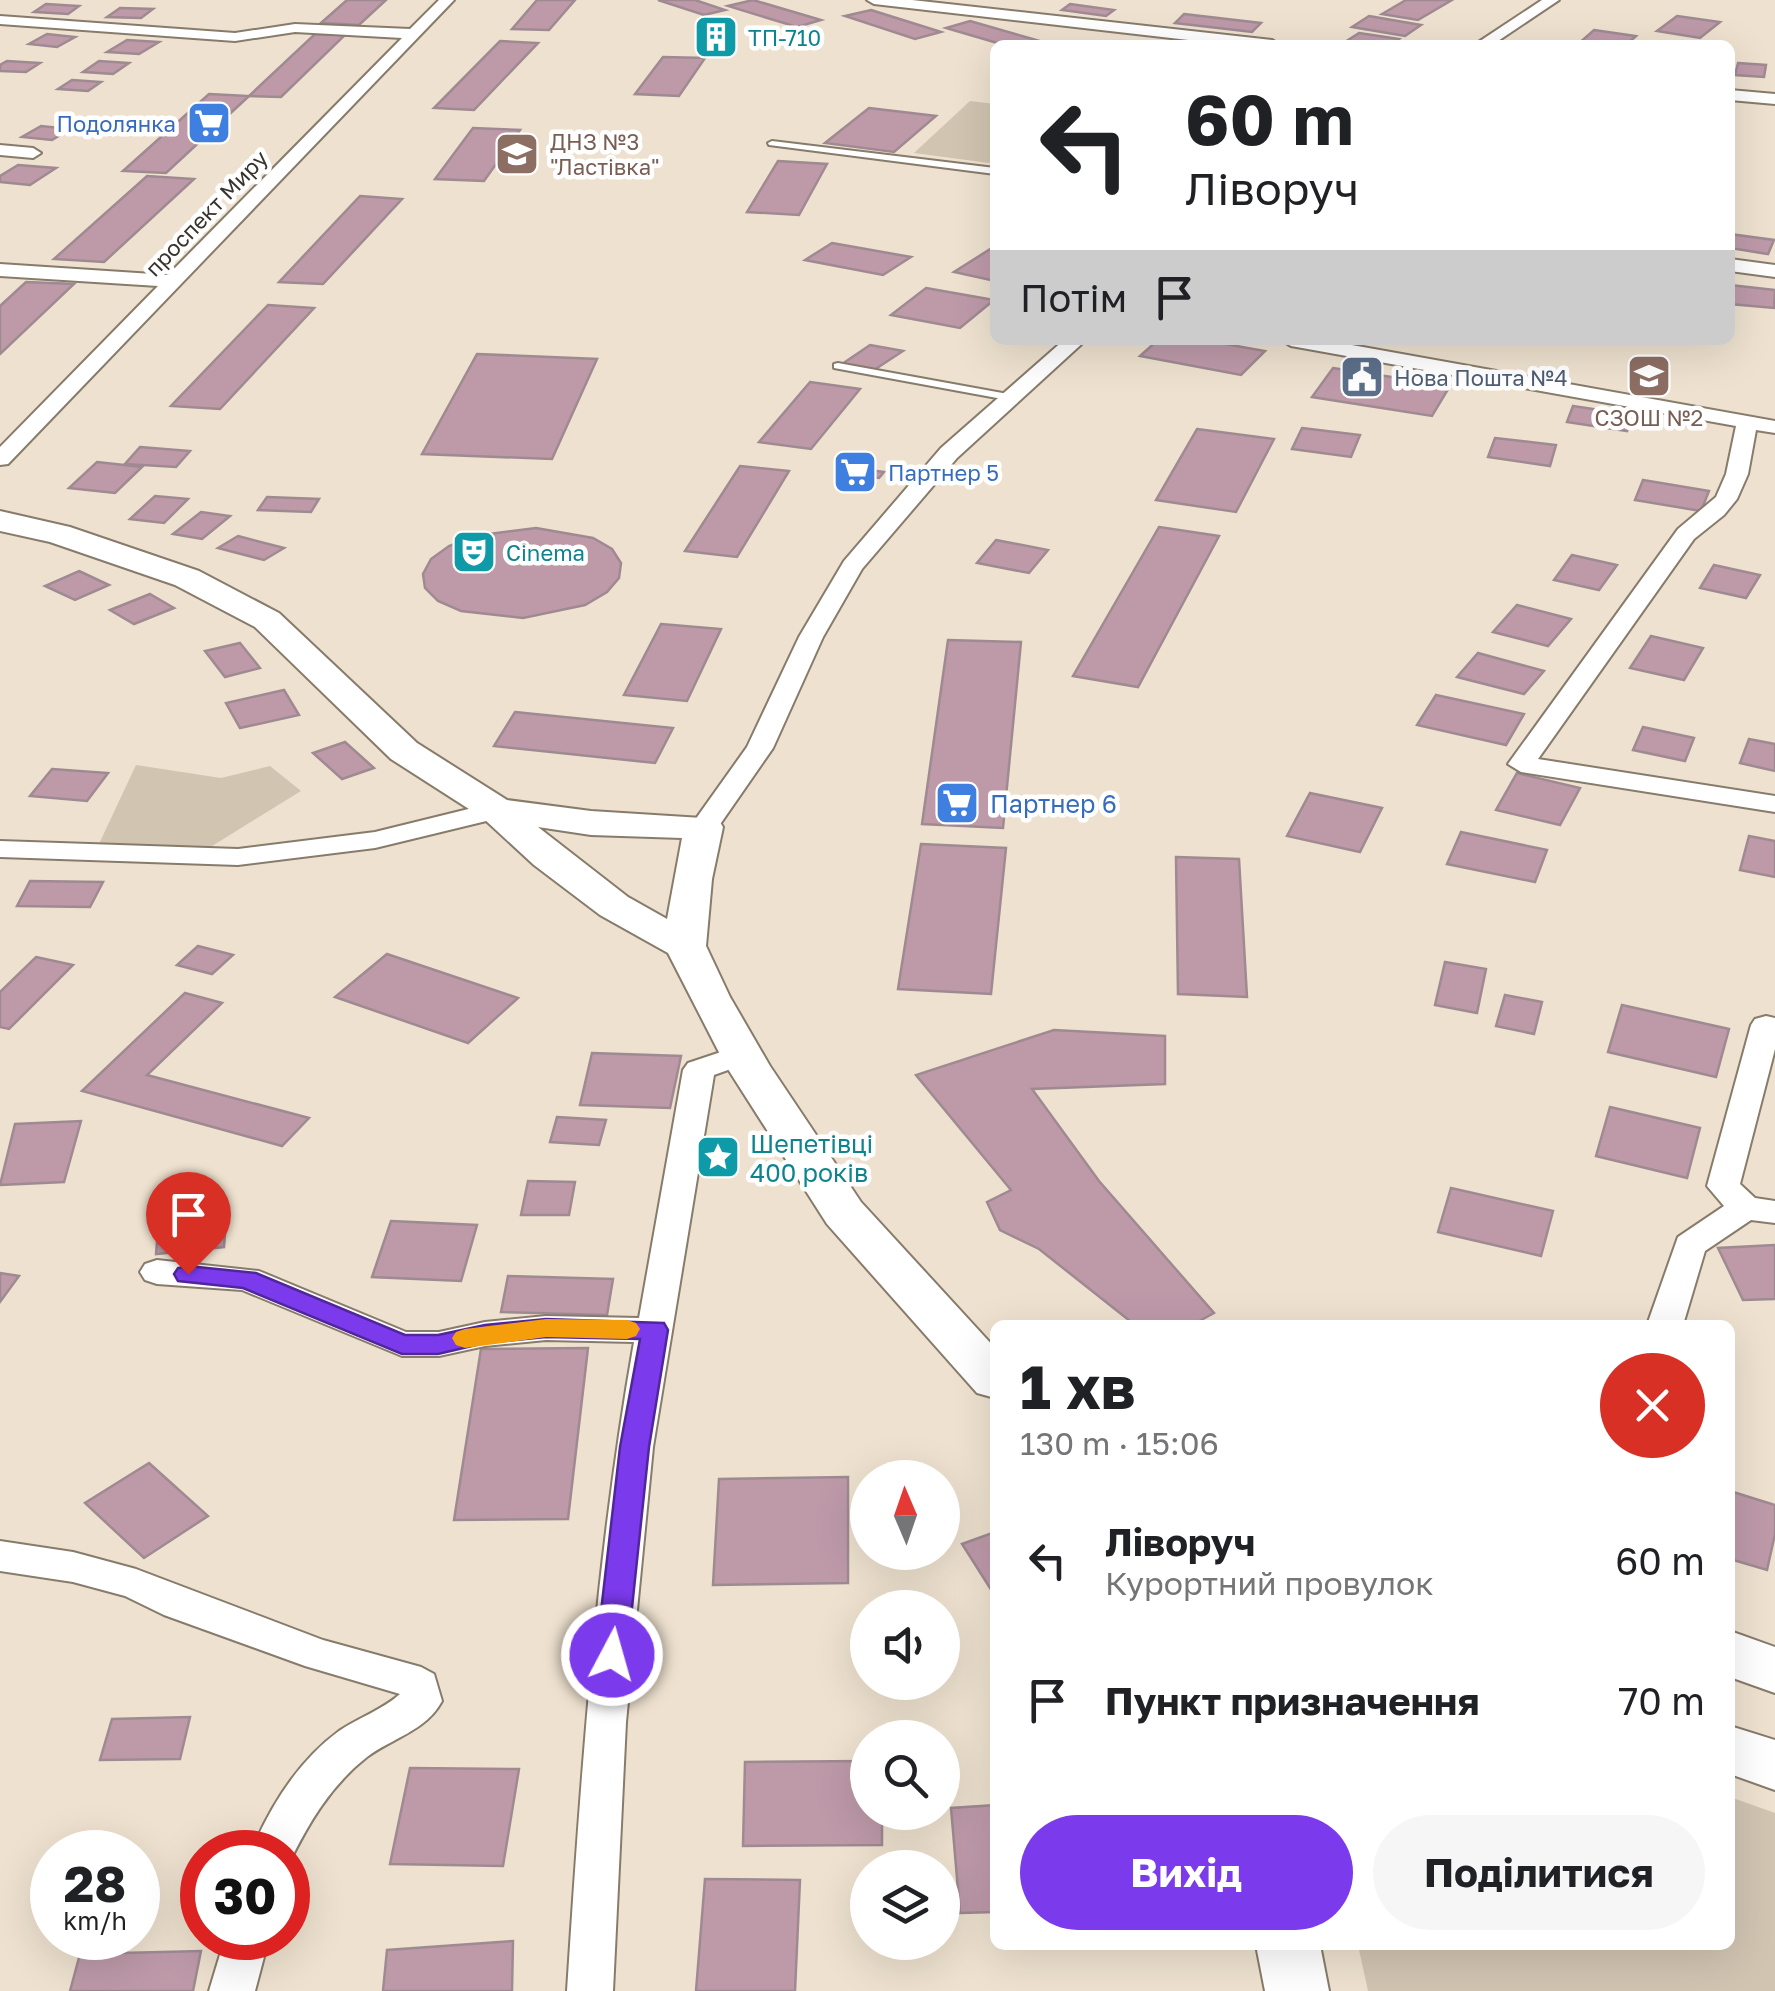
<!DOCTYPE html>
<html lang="uk">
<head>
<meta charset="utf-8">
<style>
	body { margin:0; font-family:"Golos Text",sans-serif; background:#f6f6f6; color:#202124; height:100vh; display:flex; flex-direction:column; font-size:38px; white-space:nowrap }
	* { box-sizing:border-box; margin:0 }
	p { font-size:32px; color:#757577 }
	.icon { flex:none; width:55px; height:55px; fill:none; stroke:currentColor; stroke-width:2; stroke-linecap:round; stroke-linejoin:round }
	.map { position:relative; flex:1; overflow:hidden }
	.panel { position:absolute; left:990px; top:1320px; width:745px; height:630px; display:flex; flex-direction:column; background:#fff; border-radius:15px; box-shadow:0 10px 40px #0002 }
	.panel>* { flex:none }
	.banner { position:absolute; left:990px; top:40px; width:745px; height:305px; border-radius:15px; box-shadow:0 10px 40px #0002; background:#fff; color:#202124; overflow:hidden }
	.needle { width:65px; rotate:358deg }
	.buttons { position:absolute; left:850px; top:1460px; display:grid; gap:20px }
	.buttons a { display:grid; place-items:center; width:110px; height:110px; border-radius:50%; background:#fff; box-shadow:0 10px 40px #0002; font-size:50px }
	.speed { position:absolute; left:30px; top:1830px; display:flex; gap:20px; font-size:50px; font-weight:700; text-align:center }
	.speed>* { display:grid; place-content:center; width:130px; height:130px; border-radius:50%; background:#fff; box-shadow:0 10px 40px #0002; line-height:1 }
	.speed small { font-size:25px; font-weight:400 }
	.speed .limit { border:15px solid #d22; background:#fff; color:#111 }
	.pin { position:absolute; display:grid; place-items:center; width:85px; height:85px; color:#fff; margin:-102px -42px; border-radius:50% 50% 50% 0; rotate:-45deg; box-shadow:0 0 10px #0007 }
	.pin .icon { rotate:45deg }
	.me { position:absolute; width:110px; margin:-55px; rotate:6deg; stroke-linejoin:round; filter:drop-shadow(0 0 8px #0008) }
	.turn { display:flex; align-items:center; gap:35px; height:210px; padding:0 30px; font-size:45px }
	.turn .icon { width:130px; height:130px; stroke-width:2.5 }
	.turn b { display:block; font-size:70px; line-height:85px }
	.then { display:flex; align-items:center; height:95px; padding:0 30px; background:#0003; gap:20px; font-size:38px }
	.round { display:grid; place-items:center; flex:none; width:105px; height:105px; border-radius:52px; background:#f6f6f6 }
	.summary { display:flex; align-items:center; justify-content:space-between; height:170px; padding:0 30px }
	h1 { font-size:60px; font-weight:700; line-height:75px }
	.action { display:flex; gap:20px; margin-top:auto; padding:20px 30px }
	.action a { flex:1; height:115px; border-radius:60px; background:#7c3aed; color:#fff; font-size:40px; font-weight:700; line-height:115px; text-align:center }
	.action a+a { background:#f6f6f6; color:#202124 }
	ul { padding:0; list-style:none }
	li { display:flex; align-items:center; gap:30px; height:140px; padding:0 30px }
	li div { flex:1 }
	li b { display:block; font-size:38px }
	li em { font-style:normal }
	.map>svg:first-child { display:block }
	.green { fill:#d1c4b1 }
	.building { fill:#be9aa9; stroke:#9f8a92; stroke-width:2.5 }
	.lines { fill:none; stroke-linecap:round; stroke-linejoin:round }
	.lane-casing { stroke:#877b6b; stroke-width:4 }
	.street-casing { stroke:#877b6b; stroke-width:4 }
	.secondary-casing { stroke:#877b6b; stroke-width:4 }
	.lane { fill:#fff; fill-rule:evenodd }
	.street { fill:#fff; fill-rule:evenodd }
	.secondary { fill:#fff; fill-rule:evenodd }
	.route { fill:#7c3aed; stroke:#51269a; stroke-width:2.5 }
	.slow { fill:#f59e0b }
	.labels { text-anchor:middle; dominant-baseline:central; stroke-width:9; stroke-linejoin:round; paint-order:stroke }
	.far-culture-label { font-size:22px; fill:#0d838f; stroke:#fff; text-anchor:start }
	.far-shop-label { font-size:22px; fill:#366cbe; stroke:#fff; text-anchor:end }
	.far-education-label { font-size:22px; fill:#785e54; stroke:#fff; text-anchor:start }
	.far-street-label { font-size:22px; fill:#39342d; stroke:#fff }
	.far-service-label { font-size:22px; fill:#4e5e75; stroke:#fff; text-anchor:start }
	.shop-label { font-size:25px; fill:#366cbe; stroke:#fff; text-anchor:start }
	.culture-label { font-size:25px; fill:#0d838f; stroke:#fff; text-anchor:start }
</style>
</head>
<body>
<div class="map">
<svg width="1775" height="1991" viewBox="0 0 1775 1991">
	<rect width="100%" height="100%" fill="#eee1cf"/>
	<g class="green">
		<polygon points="970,101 995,104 995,157 989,163 914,153"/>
		<polygon points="136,765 221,778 270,766 301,791 204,851 98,846"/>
		<polygon points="1730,1797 1775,1813 1775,1991 1368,1991 1358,1945 1730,1945"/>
	</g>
	<g class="building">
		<polygon points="347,0 386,0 359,25 321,23"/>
		<polygon points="537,0 575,0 549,30 512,29"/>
		<polygon points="658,0 695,0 725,10 704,15"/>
		<polygon points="753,0 821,20 797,27 728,6"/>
		<polygon points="1406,0 1452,0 1418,20 1382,14"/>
		<polygon points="46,4 79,6 68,14 34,12"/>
		<polygon points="1070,4 1114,10 1106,16 1062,10"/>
		<polygon points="120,8 153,9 141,18 107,17"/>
		<polygon points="871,10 941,32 915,39 845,16"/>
		<polygon points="1184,14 1261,23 1252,32 1175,23"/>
		<polygon points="1369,16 1421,25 1405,36 1352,27"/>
		<polygon points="1677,16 1720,22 1700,38 1657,31"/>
		<polygon points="970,21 1043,42 1004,45 946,28"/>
		<polygon points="1594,30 1636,36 1626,45 1577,45"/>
		<polygon points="1359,33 1399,39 1391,45 1345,42"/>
		<polygon points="47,34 75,37 57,47 29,44"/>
		<polygon points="315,34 345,35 281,97 249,96"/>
		<polygon points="127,40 159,42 139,54 107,52"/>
		<polygon points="500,41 538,43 474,110 434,108"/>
		<polygon points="663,57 705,58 679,96 635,94"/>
		<polygon points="7,61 40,63 26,72 0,71 0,65"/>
		<polygon points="99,61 129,63 113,74 83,72"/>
		<polygon points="1738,63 1766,65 1764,77 1735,75"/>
		<polygon points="72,80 101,82 88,91 58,89"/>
		<polygon points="209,94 249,96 166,173 123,171"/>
		<polygon points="869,108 936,116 894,152 825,143"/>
		<polygon points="41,126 70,129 52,140 22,137"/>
		<polygon points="473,128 520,130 484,181 435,179"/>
		<polygon points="778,161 827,164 799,215 747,212"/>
		<polygon points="18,165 56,168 30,185 0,182 0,176"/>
		<polygon points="147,176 194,179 104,262 54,259"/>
		<polygon points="360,196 402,199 323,284 279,282"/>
		<polygon points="1730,234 1774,240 1768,254 1730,248"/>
		<polygon points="832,243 911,257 883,275 805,260"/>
		<polygon points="995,246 995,281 954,272"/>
		<polygon points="26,282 74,284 0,354 0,306"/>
		<polygon points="1730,285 1775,290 1774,308 1730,304"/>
		<polygon points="926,288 994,300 960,328 891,315"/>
		<polygon points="268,305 314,308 220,409 171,406"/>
		<polygon points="1158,340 1203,340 1265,351 1241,375 1140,356"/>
		<polygon points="870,345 903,351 874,370 842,364"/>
		<polygon points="477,354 597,359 552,459 422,454"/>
		<polygon points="1333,368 1450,386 1432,416 1312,397"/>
		<polygon points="810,382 860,389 811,449 759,442"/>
		<polygon points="1573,406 1633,415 1627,431 1567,422"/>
		<polygon points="1302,428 1360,435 1351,457 1292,449"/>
		<polygon points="1197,429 1274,439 1236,512 1156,500"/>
		<polygon points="1495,438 1556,445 1550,466 1488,457"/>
		<polygon points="140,447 190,451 176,467 125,464"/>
		<polygon points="97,462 142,467 115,493 69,488"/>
		<polygon points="740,466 789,471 737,557 685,551"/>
		<polygon points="845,467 884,472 879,478 840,473"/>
		<polygon points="1643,480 1709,491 1701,511 1635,500"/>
		<polygon points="155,496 188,499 164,523 130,519"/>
		<polygon points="267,497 319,499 311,512 258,510"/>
		<polygon points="201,512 230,516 202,539 173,534"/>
		<polygon points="1159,527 1219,536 1138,687 1073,676"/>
		<polygon points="536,528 593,538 612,549 621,563 619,578 607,592 585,605 523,618 461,611 438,601 425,588 423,574 431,559 449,546 474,536"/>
		<polygon points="238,536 284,548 264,560 218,548"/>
		<polygon points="996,540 1048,550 1029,573 977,563"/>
		<polygon points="1572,555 1617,565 1599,590 1554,580"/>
		<polygon points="1714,565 1760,575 1746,598 1700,588"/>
		<polygon points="79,571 109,585 75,600 45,586"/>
		<polygon points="150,594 174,608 134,624 110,610"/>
		<polygon points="1517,605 1571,619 1548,646 1493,632"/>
		<polygon points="661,624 721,629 687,701 624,695"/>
		<polygon points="1651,636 1703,648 1684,680 1630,668"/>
		<polygon points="948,640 1021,642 1003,828 922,824"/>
		<polygon points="240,643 260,668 225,677 205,651"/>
		<polygon points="1478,653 1544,671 1524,694 1457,677"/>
		<polygon points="284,690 299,715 240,728 226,703"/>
		<polygon points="1436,695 1524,714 1506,745 1417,725"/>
		<polygon points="515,712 673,728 655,763 494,746"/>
		<polygon points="1643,727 1694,738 1685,761 1633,750"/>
		<polygon points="1749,739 1775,744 1775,771 1740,763"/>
		<polygon points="345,742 374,768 342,779 313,753"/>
		<polygon points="52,769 108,773 87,801 30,796"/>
		<polygon points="1517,773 1580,788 1560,825 1496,810"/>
		<polygon points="1310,793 1382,808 1360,852 1287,836"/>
		<polygon points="1461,832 1547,850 1535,882 1447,864"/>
		<polygon points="1749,836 1775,841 1775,877 1740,870"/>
		<polygon points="921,844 1006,848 991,994 898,989"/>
		<polygon points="1176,857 1239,859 1247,997 1178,994"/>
		<polygon points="30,881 103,882 90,907 17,906"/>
		<polygon points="198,946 233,955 212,974 177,965"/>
		<polygon points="387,954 518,998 468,1043 335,997"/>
		<polygon points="36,957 73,965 9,1029 0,1027 0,992"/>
		<polygon points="1445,962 1486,969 1477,1013 1435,1005"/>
		<polygon points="185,993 222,1003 147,1075 309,1118 282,1146 82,1091"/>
		<polygon points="1505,995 1542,1002 1534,1034 1496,1026"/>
		<polygon points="1622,1005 1729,1029 1716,1077 1608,1052"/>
		<polygon points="1054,1030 1165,1036 1165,1084 1032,1089 1099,1181 1214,1313 1192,1325 1135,1325 1039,1249 1000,1230 987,1202 1011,1190 916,1075"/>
		<polygon points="592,1053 681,1056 670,1108 580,1105"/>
		<polygon points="1610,1107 1700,1128 1687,1178 1596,1156"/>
		<polygon points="557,1117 606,1120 599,1145 550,1142"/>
		<polygon points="81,1121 64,1182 0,1185 15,1124"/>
		<polygon points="528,1181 575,1182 569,1215 521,1215"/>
		<polygon points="1451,1188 1553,1211 1541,1256 1438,1232"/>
		<polygon points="391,1221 477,1225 461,1281 372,1277"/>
		<polygon points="226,1222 224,1247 156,1254 158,1229"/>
		<polygon points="1775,1245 1775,1299 1743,1300 1718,1248"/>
		<polygon points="0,1273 19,1276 0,1302"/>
		<polygon points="508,1276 613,1279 607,1315 501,1312"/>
		<polygon points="588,1348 568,1519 454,1520 481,1349"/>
		<polygon points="149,1463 208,1516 144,1558 85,1503"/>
		<polygon points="848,1477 848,1583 713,1585 719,1479"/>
		<polygon points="1730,1491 1775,1505 1775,1534 1767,1570 1730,1559"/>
		<polygon points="995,1532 995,1596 962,1544"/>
		<polygon points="190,1717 180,1759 100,1760 112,1719"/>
		<polygon points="868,1761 868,1812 882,1812 882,1845 743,1846 745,1762"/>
		<polygon points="410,1768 519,1769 503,1866 390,1864"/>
		<polygon points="995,1805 995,1912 960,1913 951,1808"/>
		<polygon points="705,1879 800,1880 795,1991 696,1991"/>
		<polygon points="513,1941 512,1991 383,1991 387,1950"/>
		<polygon points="201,1951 193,1991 70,1991 80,1954"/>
	</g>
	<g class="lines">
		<defs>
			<g id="lane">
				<polygon points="772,141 995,168 995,174 769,145 768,143"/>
				<polygon points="838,363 1008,394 1013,397 1008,400 834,368 834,364"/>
			</g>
			<g id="street">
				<polygon points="439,0 454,0 8,464 0,465 0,447 158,286 0,276 0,264 168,275 402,38 295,32 235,41 0,24 0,16 235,33 295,24 410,29"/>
				<polygon points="867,0 912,0 1272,40 1280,45 1232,45 874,4"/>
				<polygon points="1542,0 1559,0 1492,45 1474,45"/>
				<polygon points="1730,90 1775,94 1775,104 1730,100"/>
				<polygon points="0,145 33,148 41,153 33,158 0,155"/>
				<polygon points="1730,259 1775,265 1775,277 1730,271"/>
				<polygon points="1064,340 1086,340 957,458 862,569 823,637 773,748 714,833 694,833 690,827 747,747 799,637 844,561 941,448"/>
				<polygon points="1281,340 1324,340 1775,421 1775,433 1756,430 1748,474 1737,499 1724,515 1694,539 1538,759 1775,796 1775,812 1521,772 1508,764 1678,529 1716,497 1726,474 1736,426 1291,346"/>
				<polygon points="497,802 507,804 511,810 507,816 375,848 238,865 0,857 0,841 238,849 375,832"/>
				<polygon points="1766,1016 1775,1018 1775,1049 1740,1184 1755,1198 1775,1201 1775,1223 1751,1220 1705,1251 1683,1325 1647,1325 1678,1237 1724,1206 1707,1186 1751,1025 1755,1019"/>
				<path d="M742 1045 753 1047 757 1054 753 1061 714 1075 653 1447 626 1722 613 1991H567C581 1773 596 1557 634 1342L546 1340 485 1346 439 1356H402L242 1290 157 1284 145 1280 140 1272 145 1264 157 1260 259 1271 406 1332H439L485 1322 546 1316 639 1318 683 1070 688 1063Z"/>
				<path d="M0 1541 73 1552 136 1569 323 1640 421 1667 434 1674 442 1701C426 1731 392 1738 367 1757 330 1786 308 1824 288 1865V1852H251C270 1807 298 1761 339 1731 358 1718 382 1710 400 1694L305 1666 164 1615 125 1596 73 1582 0 1571Z"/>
				<polygon points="225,1938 269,1938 255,1991 209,1991"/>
			</g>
			<g id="secondary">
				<path d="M0 511 70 527 199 571 279 613 417 743 507 800 591 811 718 819 723 827 712 879 706 946 730 997 770 1066 861 1202 995 1348V1398L977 1393 827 1224 726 1066 668 953 600 915 534 865 483 818 391 759 255 627 175 585 50 542 0 531ZM538 827 591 835 682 838 667 919 628 897Z"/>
				<polygon points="1730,1631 1775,1647 1775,1693 1730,1677"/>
				<polygon points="1730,1726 1775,1740 1775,1790 1730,1774"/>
				<polygon points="1256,1945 1320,1945 1329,1991 1265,1991"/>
			</g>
		</defs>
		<use href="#lane" class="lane-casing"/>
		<use href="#street" class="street-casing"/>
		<use href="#secondary" class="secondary-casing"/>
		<use href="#lane" class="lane"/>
		<use href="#street" class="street"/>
		<use href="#secondary" class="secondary"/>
	</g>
	<polygon class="route" points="188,1266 256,1273 405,1335 438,1335 485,1325 546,1319 664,1323 668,1330 649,1447 627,1655 623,1663 612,1667 601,1663 596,1655 620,1447 640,1339 546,1337 485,1343 438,1354 402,1354 243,1288 178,1281 174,1274 178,1268"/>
	<polygon class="slow" points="546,1319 627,1320 636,1323 640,1329 636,1336 627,1339 546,1337 465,1348 456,1345 452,1338 456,1332 465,1329"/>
	<defs>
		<symbol id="building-square" viewBox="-11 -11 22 22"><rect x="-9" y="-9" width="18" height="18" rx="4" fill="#0f9aa8" stroke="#fff"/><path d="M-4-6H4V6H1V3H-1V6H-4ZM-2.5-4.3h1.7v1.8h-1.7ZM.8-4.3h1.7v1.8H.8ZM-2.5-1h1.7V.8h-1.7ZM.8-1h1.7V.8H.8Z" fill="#fff"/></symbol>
		<symbol id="supermarket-square" viewBox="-11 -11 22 22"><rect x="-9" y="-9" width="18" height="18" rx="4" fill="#3f7fe0" stroke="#fff"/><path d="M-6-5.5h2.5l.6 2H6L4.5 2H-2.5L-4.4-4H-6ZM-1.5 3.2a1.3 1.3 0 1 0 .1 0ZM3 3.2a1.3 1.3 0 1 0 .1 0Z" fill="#fff"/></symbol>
		<symbol id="school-square" viewBox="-11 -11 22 22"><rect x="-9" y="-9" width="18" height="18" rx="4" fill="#8d6e63" stroke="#fff"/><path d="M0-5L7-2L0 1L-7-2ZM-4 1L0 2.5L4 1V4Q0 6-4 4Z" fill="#fff"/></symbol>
		<symbol id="civic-square" viewBox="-11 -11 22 22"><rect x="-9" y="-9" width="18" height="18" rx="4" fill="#5c6f8a" stroke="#fff"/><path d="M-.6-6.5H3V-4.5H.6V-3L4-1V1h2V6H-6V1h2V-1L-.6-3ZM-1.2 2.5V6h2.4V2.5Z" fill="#fff"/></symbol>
		<symbol id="theatre-square" viewBox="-11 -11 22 22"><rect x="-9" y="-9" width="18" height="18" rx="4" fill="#0f9aa8" stroke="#fff"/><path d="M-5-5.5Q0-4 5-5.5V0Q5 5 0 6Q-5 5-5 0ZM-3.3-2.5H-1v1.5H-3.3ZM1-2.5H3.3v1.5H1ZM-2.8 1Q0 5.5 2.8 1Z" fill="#fff"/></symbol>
		<symbol id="sight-square" viewBox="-11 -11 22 22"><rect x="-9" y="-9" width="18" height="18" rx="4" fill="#0f9aa8" stroke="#fff"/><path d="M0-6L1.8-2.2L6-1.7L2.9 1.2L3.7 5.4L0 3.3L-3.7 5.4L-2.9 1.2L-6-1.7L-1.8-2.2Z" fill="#fff"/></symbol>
	</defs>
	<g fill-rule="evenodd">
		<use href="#building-square" x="691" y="12" width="50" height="50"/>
		<use href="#supermarket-square" x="184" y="98" width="50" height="50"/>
		<use href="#school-square" x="492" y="129" width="50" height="50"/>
		<use href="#school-square" x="1624" y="351" width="50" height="50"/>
		<use href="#civic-square" x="1337" y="352" width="50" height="50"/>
		<use href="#supermarket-square" x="830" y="447" width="50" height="50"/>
		<use href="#theatre-square" x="449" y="527" width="50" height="50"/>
		<use href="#supermarket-square" x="932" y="778" width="50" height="50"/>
		<use href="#sight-square" x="693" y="1132" width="50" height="50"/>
	</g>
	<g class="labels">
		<g class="far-culture-label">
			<text x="748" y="37">ТП-710</text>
			<text x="506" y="552">Cinema</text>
		</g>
		<g class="far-shop-label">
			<text x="176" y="123">Подолянка</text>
			<text x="888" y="472" text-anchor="start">Партнер 5</text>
		</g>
		<g class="far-education-label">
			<text x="550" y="141">ДНЗ №3<tspan x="550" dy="25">"Ластівка"</tspan></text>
			<text x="1649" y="417" text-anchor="middle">СЗОШ №2</text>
		</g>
		<g class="far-street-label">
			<text transform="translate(206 213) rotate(-46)">проспект Миру</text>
		</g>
		<g class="far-service-label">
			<text x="1394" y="377">Нова Пошта №4</text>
		</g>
		<g class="shop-label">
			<text x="990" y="803">Партнер 6</text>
		</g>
		<g class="culture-label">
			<text x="750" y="1143">Шепетівці<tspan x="750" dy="29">400 років</tspan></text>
		</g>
	</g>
</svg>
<div class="buttons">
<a><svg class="needle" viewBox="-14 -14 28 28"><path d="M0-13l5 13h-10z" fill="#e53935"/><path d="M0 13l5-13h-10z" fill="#757577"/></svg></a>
<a><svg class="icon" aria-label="sound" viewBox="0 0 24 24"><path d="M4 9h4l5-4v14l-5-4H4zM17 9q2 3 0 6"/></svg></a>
<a><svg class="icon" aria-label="search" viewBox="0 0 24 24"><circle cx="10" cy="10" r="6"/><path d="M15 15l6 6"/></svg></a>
<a><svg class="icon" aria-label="layers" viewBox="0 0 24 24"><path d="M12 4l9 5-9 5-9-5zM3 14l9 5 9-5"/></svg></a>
</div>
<div class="speed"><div>28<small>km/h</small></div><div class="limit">30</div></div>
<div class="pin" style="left:188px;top:1274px;background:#d93025"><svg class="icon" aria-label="arrive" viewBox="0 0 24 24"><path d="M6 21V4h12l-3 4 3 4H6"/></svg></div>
<svg class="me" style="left:612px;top:1655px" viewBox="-20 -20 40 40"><circle r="17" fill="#7c3aed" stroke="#fff" stroke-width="3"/><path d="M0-11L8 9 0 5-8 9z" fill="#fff"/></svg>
<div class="banner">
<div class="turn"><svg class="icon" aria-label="left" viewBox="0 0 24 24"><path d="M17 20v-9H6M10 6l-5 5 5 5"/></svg><div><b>60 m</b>Ліворуч</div></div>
<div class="then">Потім<svg class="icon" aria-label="arrive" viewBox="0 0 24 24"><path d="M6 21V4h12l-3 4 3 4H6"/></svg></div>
</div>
<section class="panel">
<div class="summary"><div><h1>1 хв</h1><p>130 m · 15:06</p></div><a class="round" style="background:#d93025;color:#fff"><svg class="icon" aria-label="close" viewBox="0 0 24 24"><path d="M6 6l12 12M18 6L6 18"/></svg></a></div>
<ul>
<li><svg class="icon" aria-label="left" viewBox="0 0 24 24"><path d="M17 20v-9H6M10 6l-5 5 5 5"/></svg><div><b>Ліворуч</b><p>Курортний провулок</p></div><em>60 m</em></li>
<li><svg class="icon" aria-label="arrive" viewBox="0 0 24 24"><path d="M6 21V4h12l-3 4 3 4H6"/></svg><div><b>Пункт призначення</b></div><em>70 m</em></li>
</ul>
<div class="action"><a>Вихід</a><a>Поділитися</a></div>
</section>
</div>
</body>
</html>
